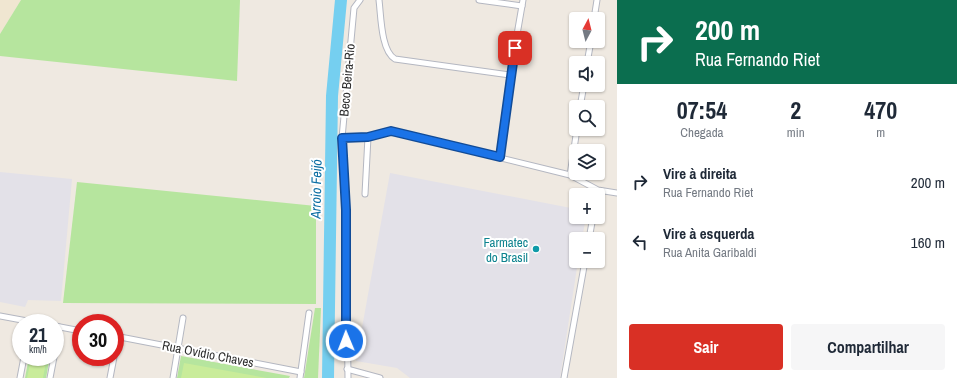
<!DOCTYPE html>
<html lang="pt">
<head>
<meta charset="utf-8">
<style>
	body { margin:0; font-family:"Archivo Narrow",sans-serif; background:#f6f6f7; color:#1f2937; height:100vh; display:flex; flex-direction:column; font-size:15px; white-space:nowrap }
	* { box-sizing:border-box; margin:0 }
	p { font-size:13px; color:#747a83 }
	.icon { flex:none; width:22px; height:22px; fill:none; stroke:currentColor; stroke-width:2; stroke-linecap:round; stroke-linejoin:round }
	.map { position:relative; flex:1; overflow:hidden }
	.details { display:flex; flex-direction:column; background:#fff; width:340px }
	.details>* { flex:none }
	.guide { background:#0b6e4f; color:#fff; overflow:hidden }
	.needle { width:26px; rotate:7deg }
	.tools { position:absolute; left:569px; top:12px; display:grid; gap:8px }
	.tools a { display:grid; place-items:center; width:36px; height:36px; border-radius:4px; background:#fff; box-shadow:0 1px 3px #0004; font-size:20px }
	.speed { position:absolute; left:12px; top:314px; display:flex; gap:8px; font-size:20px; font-weight:700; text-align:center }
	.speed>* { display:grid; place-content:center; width:52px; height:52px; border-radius:50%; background:#fff; box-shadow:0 1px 3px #0004; line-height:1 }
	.speed small { font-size:10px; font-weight:400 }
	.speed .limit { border:6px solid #d22; background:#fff; color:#111 }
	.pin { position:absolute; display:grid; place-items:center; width:34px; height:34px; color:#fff; margin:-17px; border-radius:8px; box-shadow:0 2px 6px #0006 }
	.me { position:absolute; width:44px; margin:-22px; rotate:359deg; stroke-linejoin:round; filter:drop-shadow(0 0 3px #0008) }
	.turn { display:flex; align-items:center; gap:14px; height:84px; padding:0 12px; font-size:18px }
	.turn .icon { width:52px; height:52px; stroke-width:2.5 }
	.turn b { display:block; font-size:28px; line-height:34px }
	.eta { display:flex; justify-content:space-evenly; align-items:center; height:68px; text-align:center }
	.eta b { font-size:24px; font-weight:800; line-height:28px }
	.action { display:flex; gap:8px; margin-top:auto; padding:8px 12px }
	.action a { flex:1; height:46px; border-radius:4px; background:#d93025; color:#fff; font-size:16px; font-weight:800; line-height:46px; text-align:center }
	.action a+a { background:#f6f6f7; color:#1f2937 }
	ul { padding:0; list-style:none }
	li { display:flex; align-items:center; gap:12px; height:60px; padding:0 12px }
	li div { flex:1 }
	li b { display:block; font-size:15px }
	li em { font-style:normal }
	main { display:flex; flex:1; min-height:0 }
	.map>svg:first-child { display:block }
	.industrial { fill:#e3e1e8 }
	.education { fill:#f0e6d1 }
	.green { fill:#b6e59e }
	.pitch { fill:#c9ec9a }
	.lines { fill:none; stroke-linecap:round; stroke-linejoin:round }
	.river { stroke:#75cff0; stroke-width:12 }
	.street-casing { stroke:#b4b7c1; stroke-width:7 }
	.street { stroke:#fff; stroke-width:5 }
	.route-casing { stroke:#114b97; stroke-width:10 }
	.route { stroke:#1a73e8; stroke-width:7 }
	.culture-dot { fill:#0f9aa8; stroke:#fff; stroke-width:1.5 }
	.labels { text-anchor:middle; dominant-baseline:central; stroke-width:4; stroke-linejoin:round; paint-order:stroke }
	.street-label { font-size:13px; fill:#2e2e2e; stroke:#fff }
	.culture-label { font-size:13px; fill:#0d838f; stroke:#fff; text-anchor:end }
	.water-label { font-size:14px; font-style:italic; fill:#0d6fa3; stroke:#fff }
</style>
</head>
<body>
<main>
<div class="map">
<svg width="617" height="378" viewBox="0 0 617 378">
	<rect width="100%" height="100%" fill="#efe9e1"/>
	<g class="industrial">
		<polygon points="0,172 72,179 61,301 28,300 25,307 0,302"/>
		<polygon points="390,173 576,209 576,217 586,217 582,239 576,239 576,261 578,261 560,378 410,378 397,368 356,361"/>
	</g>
	<polygon class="education" points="0,0 21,0 0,34"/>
	<g class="green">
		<polygon points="21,0 240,0 237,81 0,56 0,34"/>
		<polygon points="77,182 316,206 316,304 63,303"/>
		<polygon points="315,308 321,308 318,378 304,378"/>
		<polygon points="181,356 290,376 289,378 177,378"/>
		<polygon points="29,357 50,357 46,378 25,378"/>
	</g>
	<g class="pitch">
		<polygon points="31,359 46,362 43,378 27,378"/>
		<polygon points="184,363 267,378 181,378"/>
	</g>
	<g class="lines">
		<polyline class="river" points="328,378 332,96 341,0"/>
		<defs>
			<g id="street">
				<path d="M379 0C381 16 381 51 395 59L510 75"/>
				<polyline points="479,0 522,6"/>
				<polyline points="594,19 597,0"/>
				<polyline points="587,63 591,41"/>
				<polyline points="580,107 584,85"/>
				<polyline points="342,138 368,137 391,131 570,175 598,190 617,193"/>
				<polyline points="500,157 510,75 523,0"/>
				<polyline points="570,175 577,129"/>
				<polyline points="365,194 368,137"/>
				<polyline points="589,239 593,217"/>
				<polyline points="0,316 38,323"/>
				<polyline points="55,326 81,331"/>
				<polyline points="115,336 301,372"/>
				<polyline points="115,350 117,337"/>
				<polyline points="55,351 59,327"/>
				<polyline points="347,369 380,378"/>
				<polyline points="20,378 24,357"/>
				<polyline points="50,378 54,357"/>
				<polyline points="110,378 114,357"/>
				<polyline points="173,378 183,318"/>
				<polyline points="300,378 309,313"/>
				<polyline points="348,378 346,210 342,138 354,8 360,0"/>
				<polyline points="564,378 585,261"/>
			</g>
		</defs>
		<use href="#street" class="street-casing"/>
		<use href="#street" class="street"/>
	</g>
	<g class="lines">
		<defs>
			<polyline id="route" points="346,341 346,210 342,138 368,137 391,131 500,157 515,48"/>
		</defs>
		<use href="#route" class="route-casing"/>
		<use href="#route" class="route"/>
	</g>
	<circle class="culture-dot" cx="536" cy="249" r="4"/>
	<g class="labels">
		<g class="street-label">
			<text transform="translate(347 80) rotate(-85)">Beco Beira-Rio</text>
			<text transform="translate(208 354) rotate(11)">Rua Ovídio Chaves</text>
		</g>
		<g class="culture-label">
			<text x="528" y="242">Farmatec<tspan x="528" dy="15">do Brasil</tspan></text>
		</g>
		<g class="water-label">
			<text transform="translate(316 189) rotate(-89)">Arroio Feijó</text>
		</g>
	</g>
</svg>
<div class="tools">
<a><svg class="needle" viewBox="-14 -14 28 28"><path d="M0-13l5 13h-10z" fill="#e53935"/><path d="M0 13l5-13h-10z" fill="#747a83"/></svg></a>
<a><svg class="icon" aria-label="sound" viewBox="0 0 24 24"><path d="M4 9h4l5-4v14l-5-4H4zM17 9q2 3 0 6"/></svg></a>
<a><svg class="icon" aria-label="search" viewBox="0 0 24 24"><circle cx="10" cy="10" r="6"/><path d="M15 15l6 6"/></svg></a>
<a><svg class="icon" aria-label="layers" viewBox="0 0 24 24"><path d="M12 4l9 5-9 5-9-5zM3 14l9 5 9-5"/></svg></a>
<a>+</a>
<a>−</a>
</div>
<div class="speed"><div>21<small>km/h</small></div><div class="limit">30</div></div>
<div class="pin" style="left:515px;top:48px;background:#d93025"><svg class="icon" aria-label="arrive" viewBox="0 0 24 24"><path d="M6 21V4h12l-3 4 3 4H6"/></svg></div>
<svg class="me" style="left:346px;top:341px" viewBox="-20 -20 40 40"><circle r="17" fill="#1a73e8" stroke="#fff" stroke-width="3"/><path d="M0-11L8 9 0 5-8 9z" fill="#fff"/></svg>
</div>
<section class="details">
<div class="guide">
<div class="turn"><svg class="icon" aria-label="right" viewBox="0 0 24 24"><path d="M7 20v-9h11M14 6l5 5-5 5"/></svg><div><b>200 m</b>Rua Fernando Riet</div></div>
</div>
<div class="eta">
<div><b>07:54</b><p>Chegada</p></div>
<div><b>2</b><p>min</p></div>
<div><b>470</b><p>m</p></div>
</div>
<ul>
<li><svg class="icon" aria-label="right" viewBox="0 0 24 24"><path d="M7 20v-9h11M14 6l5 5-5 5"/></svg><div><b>Vire à direita</b><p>Rua Fernando Riet</p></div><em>200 m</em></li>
<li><svg class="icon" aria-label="left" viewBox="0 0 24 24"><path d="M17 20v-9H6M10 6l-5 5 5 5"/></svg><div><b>Vire à esquerda</b><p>Rua Anita Garibaldi</p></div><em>160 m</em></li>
</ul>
<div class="action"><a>Sair</a><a>Compartilhar</a></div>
</section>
</main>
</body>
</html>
